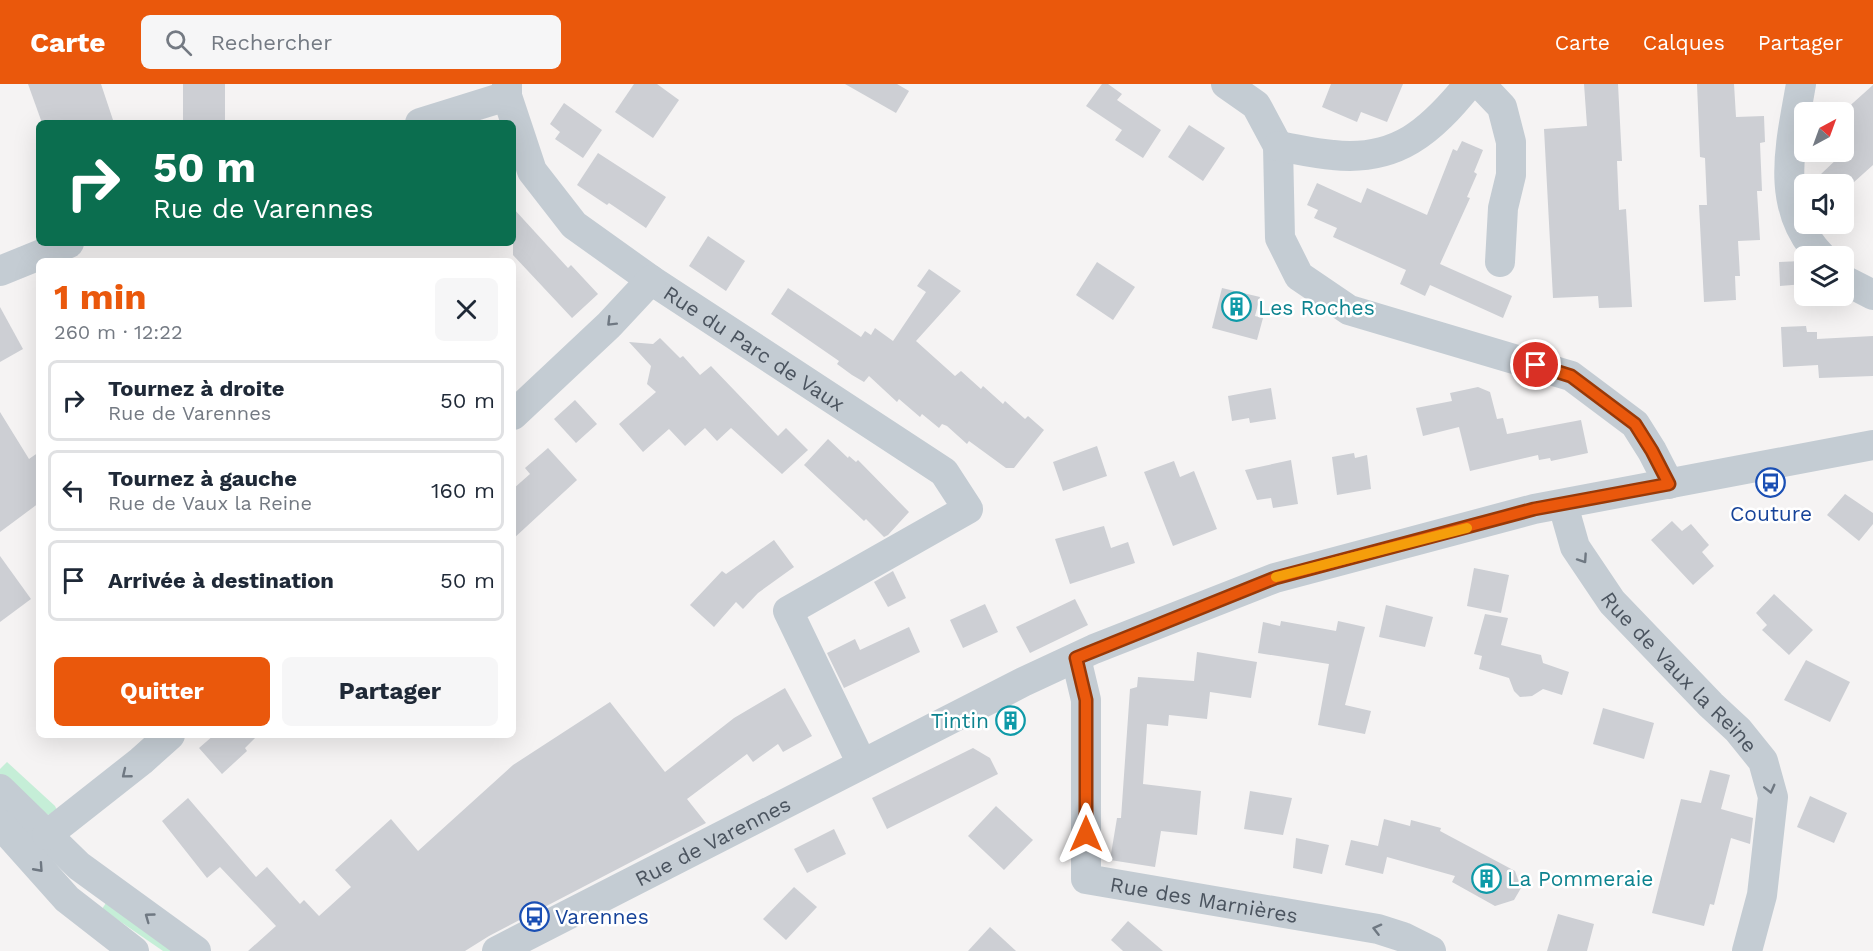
<!DOCTYPE html>
<html lang="fr">
<head>
<meta charset="utf-8">
<style>
	body { margin:0; font-family:"Work Sans",sans-serif; background:#f6f6f7; color:#1f2937; height:100vh; display:flex; flex-direction:column; font-size:22px; white-space:nowrap }
	* { box-sizing:border-box; margin:0 }
	p { font-size:20px; color:#747a83 }
	.icon { flex:none; width:33px; height:33px; fill:none; stroke:currentColor; stroke-width:2; stroke-linecap:round; stroke-linejoin:round }
	.map { position:relative; flex:1; overflow:hidden }
	.sheet { position:absolute; left:36px; top:174px; width:480px; height:480px; display:flex; flex-direction:column; background:#fff; border-radius:9px; box-shadow:0 6px 24px #0002 }
	.sheet>* { flex:none }
	.hud { position:absolute; left:36px; top:36px; width:480px; height:126px; border-radius:9px; box-shadow:0 6px 24px #0002; background:#0b6e4f; color:#fff; overflow:hidden }
	.needle { width:39px; rotate:41deg }
	.controls { position:absolute; left:1794px; top:18px; display:grid; gap:12px }
	.controls a { display:grid; place-items:center; width:60px; height:60px; border-radius:9px; background:#fff; box-shadow:0 6px 24px #0002; font-size:30px }
	.pin { position:absolute; display:grid; place-items:center; width:51px; height:51px; color:#fff; margin:-26px; border:3px solid #fff; border-radius:50%; box-shadow:0 2px 6px #0007 }
	.me { position:absolute; width:66px; margin:-33px; rotate:0deg; stroke-linejoin:round; filter:drop-shadow(0 0 4px #0008) }
	.turn { display:flex; align-items:center; gap:21px; height:126px; padding:0 18px; font-size:27px }
	.turn .icon { width:78px; height:78px; stroke-width:2.5 }
	.turn b { display:block; font-size:42px; line-height:51px }
	.round { display:grid; place-items:center; flex:none; width:63px; height:63px; border-radius:9px; background:#f6f6f7 }
	.head { display:flex; align-items:center; justify-content:space-between; height:102px; padding:0 18px }
	h1 { font-size:36px; font-weight:700; line-height:45px; color:#ea580c }
	.button { display:flex; gap:12px; margin-top:auto; padding:12px 18px }
	.button a { flex:1; height:69px; border-radius:9px; background:#ea580c; color:#fff; font-size:24px; font-weight:700; line-height:69px; text-align:center }
	.button a+a { background:#f6f6f7; color:#1f2937 }
	ul { padding:0; list-style:none }
	li { display:flex; align-items:center; gap:18px; height:81px; margin:0 12px 9px; padding:0 6px; border:3px solid #e0e1e3; border-radius:9px }
	li div { flex:1 }
	li b { display:block; font-size:22px }
	li em { font-style:normal }
	header { display:flex; align-items:center; gap:36px; box-sizing:border-box; height:84px; padding:0 30px; background:#ea580c; color:#fff }
	header strong { font-size:28px }
	nav { display:flex; gap:33px; margin-inline-start:auto; font-size:21px }
	.search { width:420px; height:54px; background:#f6f6f7; display:flex; align-items:center; gap:15px; box-sizing:border-box; padding:0 21px; border-radius:9px; color:#747a83; font-size:22px }
	.map>svg:first-child { display:block }
	.green { fill:#c5eed7 }
	.building { fill:#cdcfd4 }
	.lines { fill:none; stroke-linecap:round; stroke-linejoin:round }
	.minor { stroke:#c4ccd3; stroke-width:30 }
	.oneway { stroke:#6f7882 }
	.route-casing { stroke:#983908; stroke-width:15 }
	.route { stroke:#ea580c; stroke-width:10 }
	.slow { stroke:#f59e0b; stroke-width:10 }
	.labels { text-anchor:middle; dominant-baseline:central; stroke-width:5; stroke-linejoin:round; paint-order:stroke }
	.culture-label { font-size:21px; fill:#0d838f; stroke:#fff; text-anchor:start }
	.street-label { font-size:21px; fill:#4b545f; stroke:#fff }
	.transit-label { font-size:21px; fill:#164399; stroke:#fff }
</style>
</head>
<body>
<header>
<strong>Carte</strong>
<div class="search"><svg class="icon" aria-label="search" viewBox="0 0 24 24"><circle cx="10" cy="10" r="6"/><path d="M15 15l6 6"/></svg>Rechercher</div>
<nav><a>Carte</a><a>Calques</a><a>Partager</a></nav>
</header>
<div class="map">
<svg width="1873" height="867" viewBox="0 0 1873 867">
	<rect width="100%" height="100%" fill="#f5f3f3"/>
	<g class="green">
		<polygon points="7,678 55,722 57,726 48,731 0,695 0,685"/>
		<polygon points="108,816 182,867 163,867 102,825"/>
	</g>
	<g class="building">
		<polygon points="28,0 101,0 114,39 42,39"/>
		<rect x="183" y="0" width="42" height="39"/>
		<polygon points="634,0 657,0 679,16 653,54 615,28"/>
		<polygon points="845,0 897,0 909,7 896,29"/>
		<polygon points="1102,0 1108,0 1122,10 1117,16 1161,46 1143,74 1115,56 1122,46 1086,22"/>
		<polygon points="1331,0 1403,0 1387,38 1361,28 1357,38 1322,23"/>
		<polygon points="1584,0 1618,0 1622,77 1617,77 1619,126 1626,125 1632,223 1599,224 1598,212 1553,214 1544,45 1587,42"/>
		<polygon points="1697,0 1734,0 1736,33 1764,32 1765,58 1760,59 1762,107 1757,107 1760,156 1738,157 1740,192 1735,192 1736,216 1704,218 1699,121 1707,121 1705,74 1700,73"/>
		<polygon points="1873,1 1873,81 1844,107 1844,100 1815,100 1824,93 1821,90 1839,73 1837,70 1844,68 1844,27"/>
		<polygon points="564,19 602,46 583,74 555,55 560,48 550,40"/>
		<polygon points="1189,41 1225,64 1203,97 1168,73"/>
		<polygon points="1462,57 1483,66 1474,88 1477,90 1467,113 1470,114 1440,180 1512,212 1503,234 1430,201 1425,212 1400,200 1406,186 1333,153 1337,144 1314,134 1318,126 1307,121 1317,99 1361,119 1367,104 1427,131 1453,65 1457,67"/>
		<polygon points="598,69 666,113 646,144 609,119 607,121 577,101"/>
		<polygon points="513,124 568,184 571,181 598,210 572,234 513,171"/>
		<polygon points="708,152 745,177 726,207 689,182"/>
		<polygon points="1802,177 1804,200 1780,202 1779,178"/>
		<polygon points="1097,178 1135,203 1113,236 1076,211"/>
		<polygon points="929,185 961,207 916,257 955,292 961,287 981,305 983,302 1003,320 1005,317 1025,335 1028,332 1044,346 1014,384 1006,384 969,357 967,360 947,342 942,340 939,344 922,330 920,333 899,315 897,318 869,292 864,298 852,291 837,280 839,277 771,230 788,204 861,253 865,247 871,251 875,244 893,257 926,208 917,202"/>
		<polygon points="1222,204 1260,213 1255,232 1263,234 1257,256 1212,244"/>
		<polygon points="0,223 23,265 0,278"/>
		<polygon points="1806,242 1807,248 1817,248 1817,255 1873,252 1873,292 1819,294 1818,281 1783,283 1781,243"/>
		<polygon points="660,254 680,274 683,272 700,291 711,282 778,352 786,344 808,366 782,390 731,344 717,357 705,344 685,362 669,345 643,368 619,340 656,308 647,300 651,282 629,258 653,260"/>
		<polygon points="1478,303 1490,308 1497,335 1503,334 1507,350 1581,336 1588,369 1551,377 1550,374 1539,376 1538,371 1470,387 1459,343 1423,352 1416,324 1452,317 1450,309"/>
		<polygon points="1271,304 1276,335 1250,339 1249,334 1232,337 1228,312"/>
		<polygon points="575,316 597,340 576,359 554,335"/>
		<polygon points="0,328 29,375 39,368 39,419 0,448"/>
		<polygon points="828,355 848,374 849,372 856,378 858,376 909,428 888,451 884,453 866,435 864,437 804,381"/>
		<polygon points="1097,362 1107,392 1063,407 1053,378"/>
		<polygon points="548,364 577,396 513,455 513,405 530,390 525,384"/>
		<polygon points="1354,369 1355,374 1367,371 1371,405 1337,411 1332,373"/>
		<polygon points="1291,376 1298,420 1273,424 1271,414 1257,416 1245,386"/>
		<polygon points="1174,377 1180,393 1194,387 1217,445 1173,462 1144,388"/>
		<polygon points="1845,410 1873,429 1873,440 1859,457 1827,431"/>
		<polygon points="1672,437 1682,447 1691,440 1709,461 1702,468 1714,482 1693,501 1651,456"/>
		<polygon points="1104,442 1111,464 1128,458 1135,479 1070,500 1055,455"/>
		<polygon points="774,456 794,483 758,509 743,525 736,518 714,543 690,521 722,487 726,490"/>
		<polygon points="0,472 31,515 0,538"/>
		<polygon points="1474,484 1509,491 1501,529 1467,522"/>
		<polygon points="893,487 906,514 888,523 874,498"/>
		<polygon points="1774,510 1813,546 1789,571 1762,546 1767,541 1756,529"/>
		<polygon points="1075,515 1088,541 1030,569 1016,543"/>
		<polygon points="985,520 998,548 963,564 950,536"/>
		<polygon points="1386,521 1433,533 1425,563 1379,553"/>
		<polygon points="1485,530 1508,534 1501,561 1541,571 1543,579 1569,588 1562,611 1543,605 1532,612 1520,613 1514,607 1509,594 1479,585 1482,572 1474,570"/>
		<polygon points="1281,537 1336,547 1338,537 1365,543 1345,621 1371,627 1365,650 1318,641 1329,580 1258,569 1263,538 1280,542"/>
		<polygon points="909,543 920,568 844,604 827,569 855,555 860,566"/>
		<polygon points="1197,568 1257,578 1251,614 1210,608 1207,635 1169,631 1168,642 1147,640 1143,700 1201,707 1197,751 1161,747 1155,783 1110,776 1117,734 1121,734 1130,605 1137,603 1138,593 1194,597"/>
		<polygon points="1806,576 1850,598 1830,638 1784,616"/>
		<polygon points="785,604 812,652 783,668 778,660 753,678 747,670 687,715 706,739 489,852 465,867 248,867 276,842 220,783 207,794 162,737 188,714 256,793 267,783 300,820 304,816 319,832 351,803 335,786 391,735 418,767 513,681 610,618 665,688 734,634"/>
		<polygon points="1603,624 1654,639 1644,675 1593,660"/>
		<polygon points="214,651 258,651 245,664 247,667 222,690 199,664"/>
		<polygon points="973,664 990,674 998,690 887,745 872,714"/>
		<polygon points="1710,686 1730,691 1721,725 1753,734 1750,760 1731,754 1714,821 1710,820 1704,842 1652,829 1681,715 1701,719"/>
		<polygon points="1250,707 1292,714 1283,751 1244,745"/>
		<polygon points="1810,712 1847,729 1834,759 1797,743"/>
		<polygon points="996,722 1033,756 1004,786 968,752"/>
		<polygon points="1384,735 1410,742 1411,736 1441,744 1440,747 1515,787 1521,804 1514,816 1495,822 1452,798 1455,792 1387,773 1383,790 1345,781 1351,756 1378,762"/>
		<polygon points="834,745 846,770 807,789 794,765"/>
		<polygon points="1296,754 1329,761 1322,790 1293,784"/>
		<polygon points="794,803 817,823 786,856 763,835"/>
		<polygon points="1558,830 1594,840 1587,867 1547,867"/>
		<polygon points="1128,837 1163,867 1123,867 1111,856"/>
		<polygon points="990,843 1016,867 968,867"/>
	</g>
	<g class="lines">
		<g class="minor">
			<path id="s1" d="M507 0V12L532 87 574 141 651 196 944 388 968 425 788 527 862 680"/>
			<polyline points="1226,0 1256,21 1278,62 1280,154 1299,192 1349,226 1571,292 1635,340 1652,367 1669,400"/>
			<polyline points="1480,0 1502,23 1511,58 1511,91 1503,124 1500,178"/>
			<path d="M1801 0C1791 59 1773 123 1821 172"/>
			<polyline points="420,39 507,12"/>
			<path d="M1278 62C1296 65 1315 70 1333 71 1397 78 1431 47 1469 0"/>
			<polyline points="0,187 69,159"/>
			<polyline points="1844,196 1873,211"/>
			<polyline points="513,331 609,241 651,196"/>
			<path id="s2" d="M1563 421 1575 463 1612 518 1711 621 1738 646 1763 677 1773 713 1762 811 1747 867"/>
			<path id="s3" d="M1076 574 1086 616V795L1378 845 1403 853 1431 867"/>
			<polyline points="0,705 79,782 196,867"/>
			<polyline points="0,740 67,815 134,867"/>
			<polyline points="47,751 141,677 170,651"/>
			<path id="s4" d="M497 867 1023 598 1094 565 1275 494 1534 425 1873 361"/>
		</g>
	</g>
	<defs><path id="oneway-chevron" d="M-2-3.5L2.5 0L-2 3.5" fill="none" stroke-width="1.6" stroke-linecap="round" stroke-linejoin="round" transform="scale(1.5)"/></defs>
	<g class="oneway">
		<use href="#oneway-chevron" transform="translate(611 238) rotate(135)"/>
		<use href="#oneway-chevron" transform="translate(1583 475) rotate(56)"/>
		<use href="#oneway-chevron" transform="translate(126 690) rotate(141)"/>
		<use href="#oneway-chevron" transform="translate(1770 705) rotate(76)"/>
		<use href="#oneway-chevron" transform="translate(39 784) rotate(48)"/>
		<use href="#oneway-chevron" transform="translate(149 833) rotate(-144)"/>
		<use href="#oneway-chevron" transform="translate(1377 845) rotate(-166)"/>
	</g>
	<g class="lines">
		<defs>
			<polyline id="route" points="1086,750 1086,616 1076,574 1275,494 1534,425 1669,400 1652,367 1635,340 1571,292 1536,281"/>
		</defs>
		<use href="#route" class="route-casing"/>
		<use href="#route" class="route"/>
		<polyline class="slow" points="1276,493 1467,444"/>
	</g>
	<defs>
		<symbol id="building-ring" viewBox="-11 -11 22 22"><circle r="9.5" fill="#fff" stroke="#0f9aa8" stroke-width="1.5"/><path d="M-4-6H4V6H1V3H-1V6H-4ZM-2.5-4.3h1.7v1.8h-1.7ZM.8-4.3h1.7v1.8H.8ZM-2.5-1h1.7V.8h-1.7ZM.8-1h1.7V.8H.8Z" fill="#0f9aa8"/></symbol>
		<symbol id="bus-ring" viewBox="-11 -11 22 22"><circle r="9.5" fill="#fff" stroke="#1a4fb4" stroke-width="1.5"/><path d="M-5-6H5V4H4V6H2V4H-2V6H-4V4H-5ZM-3.5-4V0h7V-4ZM-3.5 1.2v1.5H-2V1.2ZM2 1.2v1.5H3.5V1.2Z" fill="#1a4fb4"/></symbol>
	</defs>
	<g fill-rule="evenodd">
		<use href="#building-ring" x="1220" y="206" width="33" height="33"/>
		<use href="#bus-ring" x="1754" y="382" width="33" height="33"/>
		<use href="#building-ring" x="994" y="620" width="33" height="33"/>
		<use href="#building-ring" x="1470" y="778" width="33" height="33"/>
		<use href="#bus-ring" x="518" y="816" width="33" height="33"/>
	</g>
	<g class="labels">
		<g class="culture-label">
			<text x="1258" y="223">Les Roches</text>
			<text x="989" y="636" text-anchor="end">Tintin</text>
			<text x="1507" y="794">La Pommeraie</text>
		</g>
		<g class="street-label">
			<text stroke="none"><textPath href="#s1" startOffset="378">Rue du Parc de Vaux</textPath></text>
			<text stroke="none"><textPath href="#s2" startOffset="207">Rue de Vaux la Reine</textPath></text>
			<text stroke="none"><textPath href="#s4" startOffset="242">Rue de Varennes</textPath></text>
			<text stroke="none"><textPath href="#s3" startOffset="342">Rue des Marnières</textPath></text>
		</g>
		<g class="transit-label">
			<text x="1771" y="429">Couture</text>
			<text x="555" y="832" text-anchor="start">Varennes</text>
		</g>
	</g>
</svg>
<div class="controls">
<a><svg class="needle" viewBox="-14 -14 28 28"><path d="M0-13l5 13h-10z" fill="#e53935"/><path d="M0 13l5-13h-10z" fill="#747a83"/></svg></a>
<a><svg class="icon" aria-label="sound" viewBox="0 0 24 24"><path d="M4 9h4l5-4v14l-5-4H4zM17 9q2 3 0 6"/></svg></a>
<a><svg class="icon" aria-label="layers" viewBox="0 0 24 24"><path d="M12 4l9 5-9 5-9-5zM3 14l9 5 9-5"/></svg></a>
</div>
<div class="pin" style="left:1536px;top:281px;background:#d93025"><svg class="icon" aria-label="arrive" viewBox="0 0 24 24"><path d="M6 21V4h12l-3 4 3 4H6"/></svg></div>
<svg class="me" style="left:1086px;top:750px" viewBox="-20 -20 40 40"><path d="M0-17L14 15 0 8-14 15z" fill="#ea580c" stroke="#fff" stroke-width="4"/></svg>
<div class="hud">
<div class="turn"><svg class="icon" aria-label="right" viewBox="0 0 24 24"><path d="M7 20v-9h11M14 6l5 5-5 5"/></svg><div><b>50 m</b>Rue de Varennes</div></div>
</div>
<section class="sheet">
<div class="head"><div><h1>1 min</h1><p>260 m · 12:22</p></div><a class="round"><svg class="icon" aria-label="close" viewBox="0 0 24 24"><path d="M6 6l12 12M18 6L6 18"/></svg></a></div>
<ul>
<li><svg class="icon" aria-label="right" viewBox="0 0 24 24"><path d="M7 20v-9h11M14 6l5 5-5 5"/></svg><div><b>Tournez à droite</b><p>Rue de Varennes</p></div><em>50 m</em></li>
<li><svg class="icon" aria-label="left" viewBox="0 0 24 24"><path d="M17 20v-9H6M10 6l-5 5 5 5"/></svg><div><b>Tournez à gauche</b><p>Rue de Vaux la Reine</p></div><em>160 m</em></li>
<li><svg class="icon" aria-label="arrive" viewBox="0 0 24 24"><path d="M6 21V4h12l-3 4 3 4H6"/></svg><div><b>Arrivée à destination</b></div><em>50 m</em></li>
</ul>
<div class="button"><a>Quitter</a><a>Partager</a></div>
</section>
</div>
</body>
</html>
